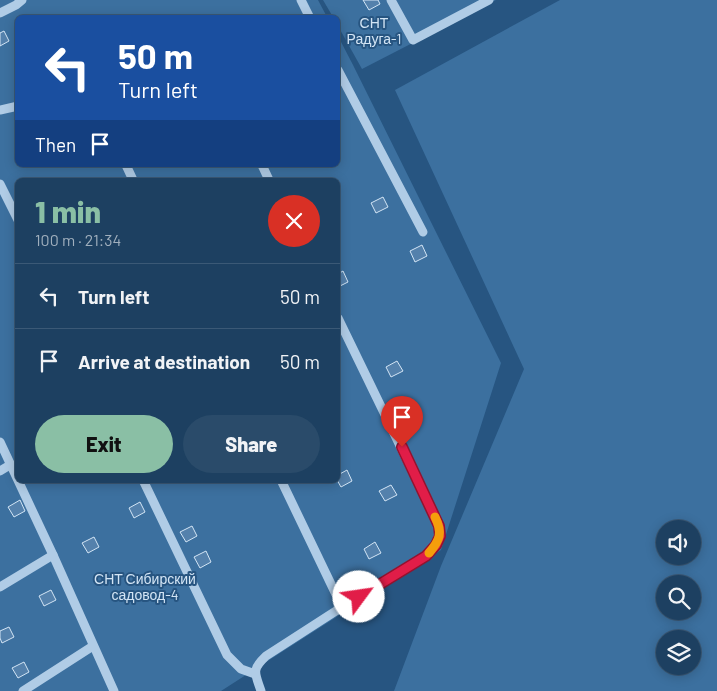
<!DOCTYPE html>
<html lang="en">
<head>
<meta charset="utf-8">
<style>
	body { margin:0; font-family:Barlow,sans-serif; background:#2a4b6a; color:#f1f3f6; height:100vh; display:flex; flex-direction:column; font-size:19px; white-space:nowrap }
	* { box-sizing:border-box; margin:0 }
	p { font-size:16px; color:#a0afbd }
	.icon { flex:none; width:28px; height:28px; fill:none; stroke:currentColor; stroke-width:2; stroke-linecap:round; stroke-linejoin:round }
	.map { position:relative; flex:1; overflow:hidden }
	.side { position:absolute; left:15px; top:178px; width:325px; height:305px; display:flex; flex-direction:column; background:#1d4061; border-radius:8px; box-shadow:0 2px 12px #0003,0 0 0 1px #3b5976 }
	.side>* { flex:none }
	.guide { position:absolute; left:15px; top:15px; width:325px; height:152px; border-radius:8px; box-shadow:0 2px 12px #0003,0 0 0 1px #3b5976; background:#1a4fa0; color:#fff; overflow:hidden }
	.tools { position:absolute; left:656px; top:520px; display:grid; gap:10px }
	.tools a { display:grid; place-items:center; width:45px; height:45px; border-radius:50%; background:#1d4061; box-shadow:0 2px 12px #0003,0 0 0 1px #3b5976; font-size:25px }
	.pin { position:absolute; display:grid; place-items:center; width:42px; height:42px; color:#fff; margin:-51px -21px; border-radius:50% 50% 50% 0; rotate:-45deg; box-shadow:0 0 5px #0007 }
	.pin .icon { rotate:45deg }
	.me { position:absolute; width:55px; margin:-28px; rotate:59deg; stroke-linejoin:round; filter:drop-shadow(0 0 4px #0008) }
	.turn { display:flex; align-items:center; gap:18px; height:105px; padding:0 20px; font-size:22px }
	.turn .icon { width:65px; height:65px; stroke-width:2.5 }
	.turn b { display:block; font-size:35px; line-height:42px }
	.then { display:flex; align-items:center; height:48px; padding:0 20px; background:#0003; gap:10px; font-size:19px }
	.round { display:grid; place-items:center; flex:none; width:52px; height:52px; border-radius:26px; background:#2a4b6a }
	.overview { display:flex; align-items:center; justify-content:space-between; height:85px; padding:0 20px }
	h1 { font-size:30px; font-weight:800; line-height:38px; color:#8abfa5 }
	.cta { display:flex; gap:10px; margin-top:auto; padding:10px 20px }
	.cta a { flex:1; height:58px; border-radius:30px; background:#8abfa5; color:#111; font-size:20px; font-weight:800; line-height:58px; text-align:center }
	.cta a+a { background:#2a4b6a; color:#f1f3f6 }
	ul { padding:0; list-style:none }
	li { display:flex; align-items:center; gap:15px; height:65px; padding:0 20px; border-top:1px solid #3b5976 }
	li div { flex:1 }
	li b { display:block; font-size:19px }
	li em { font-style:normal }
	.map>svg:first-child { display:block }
	.green { fill:#3c709f; fill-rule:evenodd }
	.building { fill:#5481ac; stroke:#d3e5f5 }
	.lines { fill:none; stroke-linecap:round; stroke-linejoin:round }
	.minor { stroke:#b0cce6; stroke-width:9 }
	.route-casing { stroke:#92132f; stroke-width:12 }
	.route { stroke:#e11d48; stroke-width:9 }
	.slow { stroke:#f59e0b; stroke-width:9 }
	.labels { text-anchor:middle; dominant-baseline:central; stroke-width:4; stroke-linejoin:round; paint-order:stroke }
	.park-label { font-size:14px; fill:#d3e5f5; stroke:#275581 }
</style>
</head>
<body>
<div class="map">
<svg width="717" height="691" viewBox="0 0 717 691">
	<rect width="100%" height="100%" fill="#275581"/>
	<g class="green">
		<path d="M0 0H318L327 17 18 18V165H338V36L353 65 501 363 441 550 221 691H0ZM18 180H338V480H18Z"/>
		<polygon points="323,0 496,0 362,69 338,26 338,18 333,17"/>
		<path d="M560 0H717V691H394L441 566 524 369 395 90ZM665 529H692V556H665ZM665 584H692V611H665ZM665 639H692V666H665Z"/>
	</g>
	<g class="building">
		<polygon points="363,0 378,0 380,4 369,10"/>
		<polygon points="4,31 9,41 0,46 0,33"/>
		<polygon points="383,197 388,207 376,213 371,203"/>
		<polygon points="422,245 427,256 415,262 410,251"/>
		<polygon points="343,271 348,282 338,287 338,274"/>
		<polygon points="397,361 403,371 391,377 386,367"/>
		<polygon points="347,470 352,481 341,487 337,480 338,475"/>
		<polygon points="391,485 397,495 385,501 379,491"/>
		<polygon points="20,500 25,511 14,517 8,507"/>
		<polygon points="140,502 145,512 134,518 129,508"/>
		<polygon points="192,526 197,536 186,542 180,532"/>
		<polygon points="94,537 99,547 88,553 82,543"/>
		<polygon points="375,542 381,553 369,559 364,549"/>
		<polygon points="206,551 211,562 200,568 194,557"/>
		<polygon points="51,590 56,600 44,606 39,596"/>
		<polygon points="9,627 14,637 2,643 0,638 0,631"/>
		<polygon points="24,662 29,672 18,678 12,668"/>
	</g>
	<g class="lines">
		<g class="minor">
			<polyline points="301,0 310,18"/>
			<polyline points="391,0 413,40 489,0"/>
			<polyline points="0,13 16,5 22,0"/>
			<polyline points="338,70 423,232"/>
			<polyline points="0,110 18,106"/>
			<polyline points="126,165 133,180"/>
			<polyline points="262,165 269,180"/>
			<polyline points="0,184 18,220"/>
			<polyline points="0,442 53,555 114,691"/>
			<polyline points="0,471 10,465"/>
			<polyline points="143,480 227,655 241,669 255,674"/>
			<polyline points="281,480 342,607"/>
			<polyline points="0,587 53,555"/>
			<polyline points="23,691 93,646"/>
			<path d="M261 691C255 673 251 670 266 656L342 607 426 556C435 545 440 541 439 526L338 318"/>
		</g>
	</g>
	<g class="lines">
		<defs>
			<polyline id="route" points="359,597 426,556 436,545 440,536 439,526 402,447"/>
		</defs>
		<use href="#route" class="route-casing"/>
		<use href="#route" class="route"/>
		<path class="slow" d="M429 553C440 540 443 533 435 517"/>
	</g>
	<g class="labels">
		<g class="park-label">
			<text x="374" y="22">СНТ<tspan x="374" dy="16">Радуга-1</tspan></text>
			<text x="145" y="578">СНТ Сибирский<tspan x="145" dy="16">садовод-4</tspan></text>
		</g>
	</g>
</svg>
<div class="tools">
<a><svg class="icon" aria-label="sound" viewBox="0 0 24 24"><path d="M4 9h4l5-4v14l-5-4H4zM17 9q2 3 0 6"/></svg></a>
<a><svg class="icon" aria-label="search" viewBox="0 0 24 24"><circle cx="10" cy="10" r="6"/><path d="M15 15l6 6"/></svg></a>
<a><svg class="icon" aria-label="layers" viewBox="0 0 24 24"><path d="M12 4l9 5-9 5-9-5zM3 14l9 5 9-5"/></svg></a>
</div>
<div class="pin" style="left:402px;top:447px;background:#d93025"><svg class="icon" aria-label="arrive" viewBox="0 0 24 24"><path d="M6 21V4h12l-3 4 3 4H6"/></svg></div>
<svg class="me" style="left:359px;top:597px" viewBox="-20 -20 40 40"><circle r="19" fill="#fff"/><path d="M0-13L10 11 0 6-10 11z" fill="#e11d48"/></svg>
<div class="guide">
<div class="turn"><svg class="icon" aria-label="left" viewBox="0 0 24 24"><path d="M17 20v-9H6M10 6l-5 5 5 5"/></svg><div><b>50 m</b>Turn left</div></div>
<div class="then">Then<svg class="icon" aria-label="arrive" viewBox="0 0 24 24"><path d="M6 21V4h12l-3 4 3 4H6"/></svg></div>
</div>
<section class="side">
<div class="overview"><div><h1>1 min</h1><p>100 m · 21:34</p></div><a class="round" style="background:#d93025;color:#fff"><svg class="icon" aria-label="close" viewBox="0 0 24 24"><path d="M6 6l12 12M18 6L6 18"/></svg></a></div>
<ul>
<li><svg class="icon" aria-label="left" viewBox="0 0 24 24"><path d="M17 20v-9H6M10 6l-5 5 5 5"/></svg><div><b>Turn left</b></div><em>50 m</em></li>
<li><svg class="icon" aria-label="arrive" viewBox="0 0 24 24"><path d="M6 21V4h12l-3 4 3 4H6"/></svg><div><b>Arrive at destination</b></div><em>50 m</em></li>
</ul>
<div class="cta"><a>Exit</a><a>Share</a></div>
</section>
</div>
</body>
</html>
